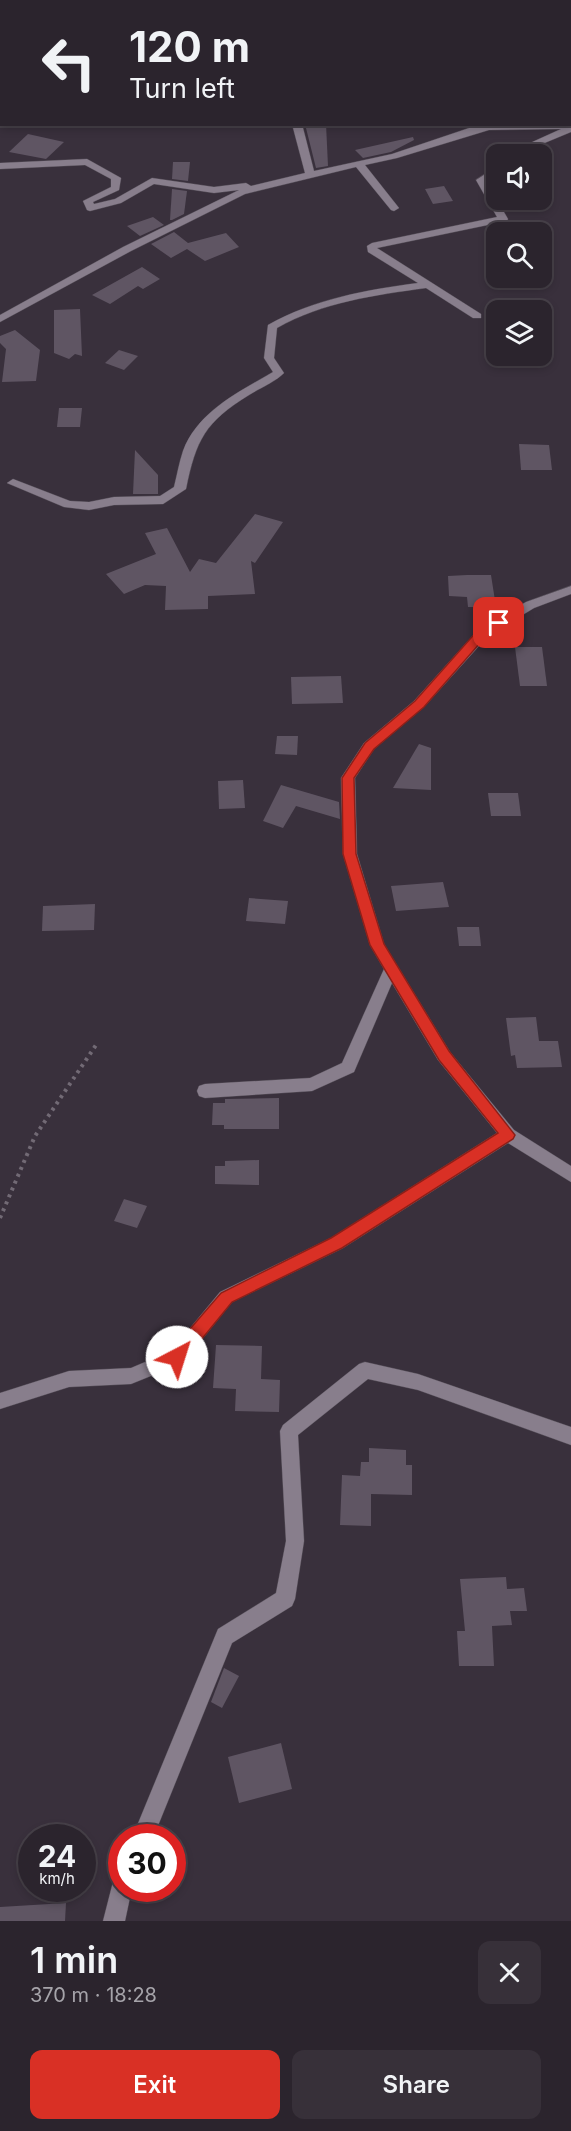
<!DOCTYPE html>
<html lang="en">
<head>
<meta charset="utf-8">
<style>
	body { margin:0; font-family:Inter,sans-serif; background:#373039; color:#f1f3f6; height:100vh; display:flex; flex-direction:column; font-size:22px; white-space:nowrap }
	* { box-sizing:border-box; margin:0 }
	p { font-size:20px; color:#a6a4aa }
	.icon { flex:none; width:33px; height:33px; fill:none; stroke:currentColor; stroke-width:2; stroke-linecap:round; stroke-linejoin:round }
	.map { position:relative; height:1921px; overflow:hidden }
	.side { display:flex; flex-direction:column; background:#2b242d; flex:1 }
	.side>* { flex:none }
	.banner { position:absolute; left:0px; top:0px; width:572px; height:126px; box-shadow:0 3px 9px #0003,0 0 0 2px #474149; background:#2b242d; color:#f1f3f6; overflow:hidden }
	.tools { position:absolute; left:486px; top:144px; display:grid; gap:12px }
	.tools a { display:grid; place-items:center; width:66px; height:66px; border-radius:12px; background:#2b242d; box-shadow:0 3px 9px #0003,0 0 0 2px #474149; font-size:30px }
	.speed { position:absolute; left:18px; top:1824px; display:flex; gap:12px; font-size:30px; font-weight:700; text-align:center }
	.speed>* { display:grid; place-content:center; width:78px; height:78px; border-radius:50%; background:#2b242d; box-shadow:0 3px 9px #0003,0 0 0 2px #474149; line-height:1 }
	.speed small { font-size:15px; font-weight:400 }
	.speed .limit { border:9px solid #d22; background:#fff; color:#111 }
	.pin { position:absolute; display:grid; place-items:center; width:51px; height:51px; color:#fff; margin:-26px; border-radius:12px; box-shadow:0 3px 9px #0006 }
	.me { position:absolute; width:66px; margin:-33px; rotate:40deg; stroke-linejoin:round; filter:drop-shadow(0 0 4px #0008) }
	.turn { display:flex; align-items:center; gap:21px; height:126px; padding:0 30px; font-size:27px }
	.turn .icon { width:78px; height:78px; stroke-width:2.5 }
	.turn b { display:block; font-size:42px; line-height:51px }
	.round { display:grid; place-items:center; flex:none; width:63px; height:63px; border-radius:12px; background:#373039 }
	.head { display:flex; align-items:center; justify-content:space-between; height:102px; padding:0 30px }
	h1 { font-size:36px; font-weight:600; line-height:45px }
	.cta { display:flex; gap:12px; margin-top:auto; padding:12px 30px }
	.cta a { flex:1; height:69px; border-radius:12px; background:#d93025; color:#fff; font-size:24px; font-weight:600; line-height:69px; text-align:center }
	.cta a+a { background:#373039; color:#f1f3f6 }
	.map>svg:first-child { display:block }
	.building { fill:#5f5563 }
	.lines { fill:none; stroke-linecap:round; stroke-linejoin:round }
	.minor-casing { stroke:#534c56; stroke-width:1 }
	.path { stroke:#726a75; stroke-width:4; stroke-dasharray:3 4.5; stroke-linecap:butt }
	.minor { fill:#887e8c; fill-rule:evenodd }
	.route { fill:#d93025; stroke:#8d1f18; stroke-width:1.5 }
</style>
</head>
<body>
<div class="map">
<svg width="571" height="1921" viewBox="0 0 571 1921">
	<rect width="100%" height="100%" fill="#39303c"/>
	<g class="building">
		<polygon points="305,124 326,124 328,166 316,168"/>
		<polygon points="28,134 64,142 46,159 9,152"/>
		<polygon points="413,137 414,140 391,152 363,158 355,150"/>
		<polygon points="173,162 190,162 188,181 172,179"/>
		<polygon points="444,186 453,201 433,204 425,189"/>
		<polygon points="172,189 187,191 184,214 172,220 170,220"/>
		<polygon points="153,217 164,225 140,236 127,226"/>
		<polygon points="174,232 188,243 226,233 239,247 205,261 187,249 171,258 151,244"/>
		<polygon points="142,267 160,279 143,289 138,286 110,304 92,295"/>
		<polygon points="80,309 82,356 75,354 69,359 54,353 54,310"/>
		<polygon points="15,330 40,350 36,381 2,382 6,349 0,343 0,336"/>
		<polygon points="119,350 138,356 124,370 105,363"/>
		<polygon points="59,408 82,408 80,427 57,427"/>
		<polygon points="519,444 549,445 552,470 521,470"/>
		<polygon points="135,450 158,475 158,494 133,494"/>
		<polygon points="255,514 283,522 255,563 251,561 255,594 208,596 208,609 165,610 166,586 145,585 124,594 106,574 156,554 145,533 167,528 190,572 199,559 216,563"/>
		<polygon points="467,575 491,575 496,607 468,607 467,597 449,596 448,576"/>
		<polygon points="515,647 542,647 547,686 520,686"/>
		<polygon points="341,676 343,703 292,704 291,677"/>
		<polygon points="277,736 298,736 297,755 275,754"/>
		<polygon points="419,744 431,748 431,790 393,788"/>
		<polygon points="243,780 245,808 219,809 218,781"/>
		<polygon points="281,785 339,802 340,819 296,806 283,828 263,821"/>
		<polygon points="488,793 518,793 521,816 491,816"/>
		<polygon points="443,882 449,907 396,911 391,886"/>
		<polygon points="249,898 288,901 285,924 246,921"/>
		<polygon points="95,904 94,930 42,931 43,906"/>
		<polygon points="457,927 479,927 481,946 459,946"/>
		<polygon points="536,1017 539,1041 558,1041 562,1067 517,1068 515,1055 511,1056 506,1018"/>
		<polygon points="279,1098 279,1129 224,1129 224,1125 212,1125 213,1103 225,1103 225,1099"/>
		<polygon points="259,1160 259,1185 215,1184 215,1166 225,1166 225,1161"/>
		<polygon points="124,1199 147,1206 137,1228 114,1221"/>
		<polygon points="216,1345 262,1346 261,1379 280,1380 279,1412 235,1411 236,1389 213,1388"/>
		<polygon points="369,1448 406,1450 406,1465 412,1465 412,1495 371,1494 371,1526 340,1525 342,1475 360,1476 361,1462 369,1462"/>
		<polygon points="506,1577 507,1589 524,1588 527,1611 510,1611 512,1625 492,1626 494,1666 459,1666 457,1631 465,1631 460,1579"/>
		<polygon points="224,1668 239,1676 222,1708 211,1702"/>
		<polygon points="281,1743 292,1789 239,1803 228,1757"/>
		<polygon points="66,1903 65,1921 0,1921 0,1907"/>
	</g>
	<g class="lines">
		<defs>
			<g id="minor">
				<polygon points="571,33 571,39 570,40 570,34"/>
				<polygon points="571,123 571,132 518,154 506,154 561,129 489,130 397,158 365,165 399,208 394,211 391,210 356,167 245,194 131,251 0,322 0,315 123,247 239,190 214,193 154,184 121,203 90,211 87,210 83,201 111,187 111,179 85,165 0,169 0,163 87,159 121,178 119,190 93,202 94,204 115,199 152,178 214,187 246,183 251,186 305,173 292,124 302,124 314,171 392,154 481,124"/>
				<path d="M496 167V174L486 181 508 219 507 221 377 248 481 314V318H473L426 288C375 295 323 302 277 328L274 358 284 373C275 382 260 388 249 395 205 422 196 440 186 489L163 504 114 505 89 510 64 507 7 483 13 479 70 501 89 502 114 497 160 496 174 487C177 475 179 463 183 451 198 411 239 392 273 372L264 358 268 325C314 299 366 290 418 283L368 252 367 246 372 243 497 217 476 180Z"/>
				<polygon points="571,586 571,594 534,608 488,636 424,707 374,749 355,778 357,854 384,944 450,1052 514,1130 571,1166 571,1182 508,1143 343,1248 232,1302 183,1363 131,1384 69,1387 0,1409 0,1393 69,1371 131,1368 171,1351 220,1292 331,1238 497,1133 438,1060 392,983 354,1072 312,1091 205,1098 199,1096 197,1091 199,1086 205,1084 310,1078 342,1063 384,969 370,945 343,854 341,778 364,743 414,701 478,630 526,602"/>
				<polygon points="365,1362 418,1374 571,1427 571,1445 418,1390 368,1379 298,1435 304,1541 295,1599 292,1606 232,1643 153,1838 132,1838 218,1629 276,1593 286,1541 280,1431 283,1425 359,1364"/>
				<polygon points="122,1876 122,1888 132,1888 125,1921 103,1921 114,1878"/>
			</g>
		</defs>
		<use href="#minor" class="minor-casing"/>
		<polyline class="path" points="0,1218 35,1136 96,1045"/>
		<use href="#minor" class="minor"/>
	</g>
	<polygon class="route" points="499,619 503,621 503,626 487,635 424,707 374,749 354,778 356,854 384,944 449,1051 515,1135 513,1139 342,1248 232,1302 183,1362 177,1364 171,1362 169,1357 171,1351 221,1293 331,1238 498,1133 439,1060 370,945 343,854 342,778 365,743 415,701 478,630"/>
</svg>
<div class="tools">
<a><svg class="icon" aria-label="sound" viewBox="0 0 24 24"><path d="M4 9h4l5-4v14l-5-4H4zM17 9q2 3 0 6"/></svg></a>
<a><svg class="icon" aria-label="search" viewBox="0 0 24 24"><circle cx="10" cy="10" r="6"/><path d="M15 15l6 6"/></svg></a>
<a><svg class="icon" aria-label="layers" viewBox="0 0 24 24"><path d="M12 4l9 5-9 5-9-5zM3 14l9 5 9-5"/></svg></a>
</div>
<div class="speed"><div>24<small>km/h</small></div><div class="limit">30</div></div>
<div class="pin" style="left:499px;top:623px;background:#d93025"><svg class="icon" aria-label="arrive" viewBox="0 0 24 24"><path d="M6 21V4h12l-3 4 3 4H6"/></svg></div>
<svg class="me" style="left:177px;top:1357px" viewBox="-20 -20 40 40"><circle r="19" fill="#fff"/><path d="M0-13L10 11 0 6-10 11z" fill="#d93025"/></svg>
<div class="banner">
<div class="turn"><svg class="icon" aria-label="left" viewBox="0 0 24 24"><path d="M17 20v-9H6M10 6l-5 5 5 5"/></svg><div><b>120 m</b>Turn left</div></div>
</div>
</div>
<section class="side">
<div class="head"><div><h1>1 min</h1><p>370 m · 18:28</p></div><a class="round"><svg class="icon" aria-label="close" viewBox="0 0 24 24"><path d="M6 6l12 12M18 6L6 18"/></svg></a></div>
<div class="cta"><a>Exit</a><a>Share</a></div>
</section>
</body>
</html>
